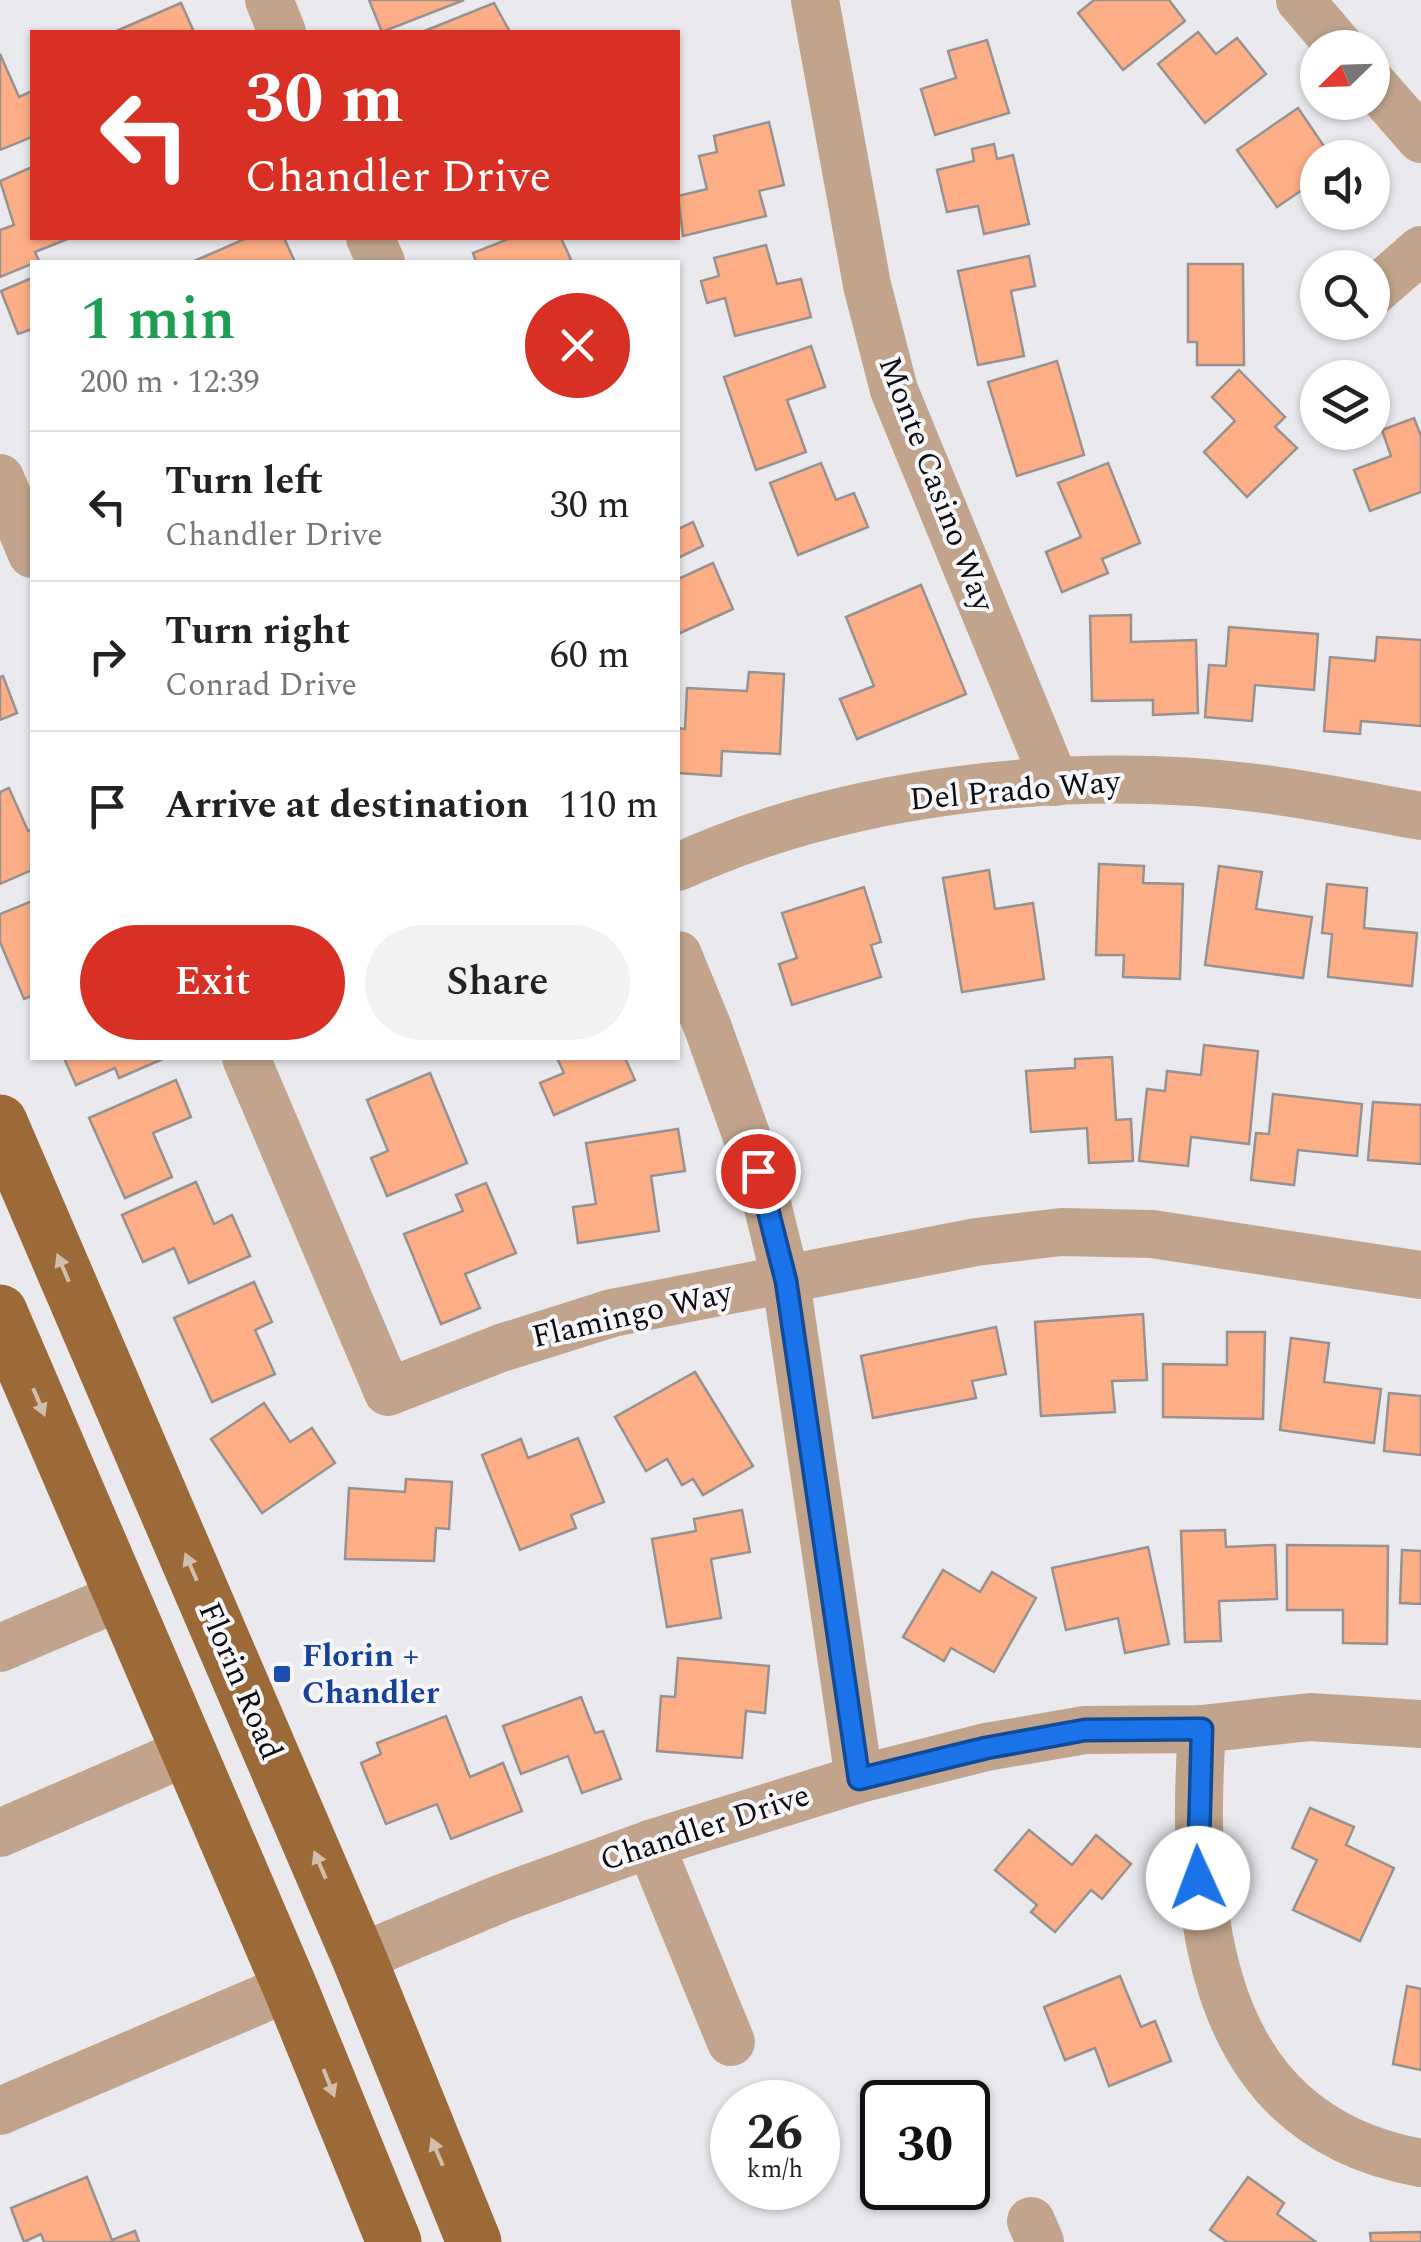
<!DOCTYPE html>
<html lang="en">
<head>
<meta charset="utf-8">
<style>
	body { margin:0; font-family:Spectral,serif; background:#f2f2f2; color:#222; height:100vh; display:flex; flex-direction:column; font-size:38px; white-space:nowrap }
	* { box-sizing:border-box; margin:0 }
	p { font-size:32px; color:#767676 }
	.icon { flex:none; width:55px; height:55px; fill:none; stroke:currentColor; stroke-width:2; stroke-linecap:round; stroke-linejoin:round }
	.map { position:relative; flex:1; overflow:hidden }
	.sheet { position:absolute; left:30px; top:260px; width:650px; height:800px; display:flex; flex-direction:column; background:#fff; border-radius:0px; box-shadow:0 2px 8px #0004 }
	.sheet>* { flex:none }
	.top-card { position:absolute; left:30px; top:30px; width:650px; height:210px; border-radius:0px; box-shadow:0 2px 8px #0004; background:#d93025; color:#fff; overflow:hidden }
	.needle { width:65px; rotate:247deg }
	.controls { position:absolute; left:1300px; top:30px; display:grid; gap:20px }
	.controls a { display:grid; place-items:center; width:90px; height:90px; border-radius:50%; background:#fff; box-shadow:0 2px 8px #0004; font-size:50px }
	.speed { position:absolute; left:710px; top:2080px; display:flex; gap:20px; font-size:50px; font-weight:700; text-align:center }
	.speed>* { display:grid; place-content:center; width:130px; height:130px; border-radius:50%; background:#fff; box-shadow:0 2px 8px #0004; line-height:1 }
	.speed small { font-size:25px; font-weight:400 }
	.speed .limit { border:5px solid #111; border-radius:15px; background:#fff; color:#111 }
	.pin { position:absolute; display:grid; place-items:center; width:85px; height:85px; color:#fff; margin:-42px; border:5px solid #fff; border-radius:50%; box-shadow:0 2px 10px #0007 }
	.me { position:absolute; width:110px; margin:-55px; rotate:358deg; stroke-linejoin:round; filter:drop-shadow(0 0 8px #0008) }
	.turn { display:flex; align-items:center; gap:35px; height:210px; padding:0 50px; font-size:45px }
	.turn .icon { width:130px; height:130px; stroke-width:2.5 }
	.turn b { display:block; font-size:70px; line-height:85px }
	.round { display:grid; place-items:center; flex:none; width:105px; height:105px; border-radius:52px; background:#f2f2f2 }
	.summary { display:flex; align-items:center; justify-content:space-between; height:170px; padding:0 50px }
	h1 { font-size:60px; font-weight:600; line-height:75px; color:#1e9e55 }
	.button { display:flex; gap:20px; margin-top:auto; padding:20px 50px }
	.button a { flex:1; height:115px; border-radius:60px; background:#d93025; color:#fff; font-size:40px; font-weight:600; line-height:115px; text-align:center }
	.button a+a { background:#f2f2f2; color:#222 }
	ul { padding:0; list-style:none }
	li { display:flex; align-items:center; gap:30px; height:150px; padding:0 50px; border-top:2px solid #e0e0e0 }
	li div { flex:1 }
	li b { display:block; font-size:38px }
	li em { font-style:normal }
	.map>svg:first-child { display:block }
	.building { fill:#feae86; stroke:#979290; stroke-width:2.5 }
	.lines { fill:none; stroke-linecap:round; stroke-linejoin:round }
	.minor { stroke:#c1a48b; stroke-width:48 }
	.major { stroke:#9c6938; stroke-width:55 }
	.oneway { fill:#d2bead }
	.route-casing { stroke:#114b97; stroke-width:25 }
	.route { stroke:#1a73e8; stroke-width:18 }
	.transit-dot { fill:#1a4fb4; stroke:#f6f6fb; stroke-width:4 }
	.labels { text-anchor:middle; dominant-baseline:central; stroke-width:8; stroke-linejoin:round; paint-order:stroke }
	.street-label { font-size:32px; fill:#0d0d0f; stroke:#f6f6fb }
	.transit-label { font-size:32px; font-weight:bold; fill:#164399; stroke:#f6f6fb; text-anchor:start }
</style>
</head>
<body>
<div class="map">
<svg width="1421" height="2242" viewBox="0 0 1421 2242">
	<rect width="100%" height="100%" fill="#e9e9ee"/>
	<g class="building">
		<polygon points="369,0 464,0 382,32"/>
		<polygon points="1094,0 1169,0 1185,21 1123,70 1078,13"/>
		<polygon points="181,3 194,32 114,32"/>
		<polygon points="494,3 510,32 422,32"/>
		<polygon points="1198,32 1216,54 1237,38 1266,74 1205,123 1158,64"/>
		<polygon points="987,40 1009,113 935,135 921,89 956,78 948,51"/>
		<polygon points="0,54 19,97 32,91 32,137 0,150"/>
		<polygon points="1298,108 1332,158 1318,158 1318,179 1277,207 1237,150"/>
		<polygon points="769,122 784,185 759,191 766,216 683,236 678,196 707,189 699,156 717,152 714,136"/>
		<polygon points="994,144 997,159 1013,155 1029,224 984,234 978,206 947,212 937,170 974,161 972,149"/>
		<polygon points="32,167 32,238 70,238 35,252 39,261 0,277 0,230 14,225 0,181"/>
		<polygon points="247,238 284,238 295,262 192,262"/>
		<polygon points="511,238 561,238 572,262 476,262 473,253"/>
		<polygon points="766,245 777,284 801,279 811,317 735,336 725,298 707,303 701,281 719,276 714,258"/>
		<polygon points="1029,256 1035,286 1011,291 1024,356 978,365 958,271"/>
		<polygon points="1188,264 1243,264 1244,365 1197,365 1197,342 1188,342"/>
		<polygon points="32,278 32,329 18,334 1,291"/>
		<polygon points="811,346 825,387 787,400 806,452 756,470 724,377"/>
		<polygon points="1057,361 1084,455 1017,476 988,382"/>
		<polygon points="1239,370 1285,417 1275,427 1297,448 1247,497 1204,452 1235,421 1212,397"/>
		<polygon points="1414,418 1421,436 1421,492 1370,511 1354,470 1391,456 1382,430"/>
		<polygon points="821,463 836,500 854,493 868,527 798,555 770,483"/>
		<polygon points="1108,463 1140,543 1102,559 1108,573 1062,592 1046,552 1081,537 1058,483"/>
		<polygon points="693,522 703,546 678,558 678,529"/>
		<polygon points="713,563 733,609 678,634 678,579"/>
		<polygon points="921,585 966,694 857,739 840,699 874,686 846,617"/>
		<polygon points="1131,615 1131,642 1196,640 1198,713 1153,715 1153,700 1092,701 1090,616"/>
		<polygon points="1229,627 1318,634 1314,690 1255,685 1252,721 1205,717 1209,665 1226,666"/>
		<polygon points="1377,637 1421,640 1421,726 1361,721 1360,734 1324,731 1330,657 1375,661"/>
		<polygon points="749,672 784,674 780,754 722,751 721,776 678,773 678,728 685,729 687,688 747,691"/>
		<polygon points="3,676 17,713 0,720 0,677"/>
		<polygon points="9,788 28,831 32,829 32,870 0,884 0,792"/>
		<polygon points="1099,864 1144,866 1143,883 1183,884 1180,979 1123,977 1124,955 1096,955"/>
		<polygon points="1219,866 1262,872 1256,909 1312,917 1303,978 1205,965"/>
		<polygon points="989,870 995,909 1033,903 1044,979 962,992 943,878"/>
		<polygon points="1327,884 1367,888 1364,928 1417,933 1412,986 1328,977 1332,934 1322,933"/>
		<polygon points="864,887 881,942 871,945 881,977 792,1005 779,964 797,958 782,913"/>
		<polygon points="32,901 32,996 24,999 0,942 0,914"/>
		<polygon points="1204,1045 1258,1051 1249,1144 1191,1137 1188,1166 1139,1161 1147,1089 1165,1091 1167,1071 1201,1075"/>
		<polygon points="1112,1057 1116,1120 1131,1119 1133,1161 1089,1163 1087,1128 1031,1132 1026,1071 1075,1068 1075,1059"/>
		<polygon points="64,1058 165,1058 119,1078 115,1068 76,1085"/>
		<polygon points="557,1058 625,1058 635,1080 554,1115 540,1083 564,1073"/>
		<polygon points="430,1073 467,1163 387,1196 371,1158 388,1151 367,1100"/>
		<polygon points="176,1080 191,1117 153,1133 172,1177 125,1198 89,1118"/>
		<polygon points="1273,1094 1362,1104 1357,1156 1298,1150 1294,1185 1251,1180 1256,1133 1269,1134"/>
		<polygon points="1373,1102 1421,1105 1421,1164 1368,1160"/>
		<polygon points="678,1129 685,1171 651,1176 659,1231 578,1243 573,1207 596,1204 586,1143"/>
		<polygon points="196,1182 214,1224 232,1215 250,1256 189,1283 174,1248 143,1262 122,1215"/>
		<polygon points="486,1183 516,1253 465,1274 480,1308 441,1324 404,1234 463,1211 456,1195"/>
		<polygon points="254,1282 272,1322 255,1330 275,1374 212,1402 174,1318"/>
		<polygon points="1143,1314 1147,1380 1112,1381 1115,1412 1041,1416 1035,1322"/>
		<polygon points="996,1327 1006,1374 972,1381 976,1398 873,1418 861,1356"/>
		<polygon points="1227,1332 1265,1332 1263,1419 1163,1417 1163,1364 1227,1365"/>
		<polygon points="1291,1338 1329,1343 1324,1382 1381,1389 1374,1443 1280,1430"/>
		<polygon points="695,1372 753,1466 703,1495 693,1479 682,1485 667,1459 646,1471 615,1417"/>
		<polygon points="1389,1393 1421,1396 1421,1455 1384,1451"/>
		<polygon points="264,1403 290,1442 312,1428 335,1463 262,1513 211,1439"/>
		<polygon points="578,1438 604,1502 571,1515 576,1528 520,1550 482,1455 521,1439 528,1458"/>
		<polygon points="406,1479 452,1482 449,1529 436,1528 434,1561 345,1559 349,1488 405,1492"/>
		<polygon points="742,1510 750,1552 711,1559 721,1618 667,1627 652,1539 696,1531 694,1519"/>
		<polygon points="1225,1530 1226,1547 1275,1545 1277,1599 1219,1601 1221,1641 1185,1642 1181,1531"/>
		<polygon points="1287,1545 1388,1546 1387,1644 1343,1643 1343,1610 1287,1610"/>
		<polygon points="1148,1547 1169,1644 1125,1653 1118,1618 1066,1630 1052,1568"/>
		<polygon points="1402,1550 1421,1551 1421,1604 1400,1603"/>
		<polygon points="943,1570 980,1592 992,1572 1036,1598 994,1672 951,1648 944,1661 903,1637"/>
		<polygon points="678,1658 769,1666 765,1713 746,1711 742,1758 657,1751 661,1696 675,1697"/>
		<polygon points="581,1697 595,1733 603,1731 621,1779 582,1793 568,1756 521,1774 503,1726"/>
		<polygon points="446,1716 470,1777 503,1763 522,1811 451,1839 437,1804 386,1824 361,1763 381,1754 377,1743"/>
		<polygon points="1310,1808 1354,1827 1346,1845 1394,1868 1360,1941 1293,1910 1317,1860 1292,1848"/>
		<polygon points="1029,1830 1072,1865 1096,1835 1131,1864 1102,1899 1091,1890 1055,1932 1031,1912 1037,1905 995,1870"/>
		<polygon points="1120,1976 1141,2027 1155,2021 1171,2061 1109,2086 1095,2048 1065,2060 1044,2007"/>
		<polygon points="1407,1986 1421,1989 1421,2070 1393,2064"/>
		<polygon points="87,2177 112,2240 135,2231 139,2242 44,2242 41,2234 24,2242 11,2208"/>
		<polygon points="1248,2177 1284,2203 1277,2214 1316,2242 1227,2242 1210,2230"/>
		<polygon points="1421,2232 1421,2242 1371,2242 1370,2233"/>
	</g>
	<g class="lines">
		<g class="minor">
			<polyline points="269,0 282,32"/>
			<polyline points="815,0 867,285 894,390 1055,782"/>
			<polyline points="1300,0 1341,48"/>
			<polyline points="1372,83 1421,139"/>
			<polyline points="370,238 381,262"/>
			<polyline points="1372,293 1421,250"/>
			<polyline points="0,478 32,554"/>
			<path d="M678 867C853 787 1081 764 1272 790 1322 797 1371 807 1421 816"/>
			<polyline points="678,955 708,1028 759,1171 786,1281 859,1779"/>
			<polyline points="246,1058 388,1392 501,1348 612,1313 976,1242 1061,1232 1152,1234 1421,1275"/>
			<polyline points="0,1648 122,1596"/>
			<path d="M1202 1729C1190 1908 1203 2124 1421 2163"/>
			<polyline points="0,1833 189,1751"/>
			<polyline points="650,1844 731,2042"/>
			<polyline points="359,1958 502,1898 650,1844 859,1779 986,1747 1085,1730 1202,1729 1310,1717 1421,1724"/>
			<polyline points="0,2111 290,1987"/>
			<polyline points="1031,2221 1040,2242"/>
		</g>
		<g class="major">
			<polyline points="0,1122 359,1958 474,2242"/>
			<polyline points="0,1312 290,1987 394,2242"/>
		</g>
	</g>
	<defs><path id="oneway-solid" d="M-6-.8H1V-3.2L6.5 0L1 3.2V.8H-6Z" transform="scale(2.5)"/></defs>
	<g class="oneway">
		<use href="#oneway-solid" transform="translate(63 1268) rotate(-113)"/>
		<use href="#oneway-solid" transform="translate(39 1402) rotate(67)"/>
		<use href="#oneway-solid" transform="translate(191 1567) rotate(-113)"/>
		<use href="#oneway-solid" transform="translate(320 1865) rotate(-113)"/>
		<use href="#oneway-solid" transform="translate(329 2083) rotate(68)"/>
		<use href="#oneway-solid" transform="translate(437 2152) rotate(-113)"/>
	</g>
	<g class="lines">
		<defs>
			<polyline id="route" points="758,1171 786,1281 859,1779 986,1748 1085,1730 1202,1729 1198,1878"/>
		</defs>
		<use href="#route" class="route-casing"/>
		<use href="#route" class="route"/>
	</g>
	<rect class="transit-dot" x="272" y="1664" width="20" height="20" rx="5"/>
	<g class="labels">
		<g class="street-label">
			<text transform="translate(936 484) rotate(69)">Monte Casino Way</text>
			<text transform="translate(1015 791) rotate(-5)">Del Prado Way</text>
			<text transform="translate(632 1315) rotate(-13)">Flamingo Way</text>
			<text transform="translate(240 1681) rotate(67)">Florin Road</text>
			<text transform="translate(705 1828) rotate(-18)">Chandler Drive</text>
		</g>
		<g class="transit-label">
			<text x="302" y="1656">Florin +<tspan x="302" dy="37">Chandler</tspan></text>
		</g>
	</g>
</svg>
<div class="controls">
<a><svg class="needle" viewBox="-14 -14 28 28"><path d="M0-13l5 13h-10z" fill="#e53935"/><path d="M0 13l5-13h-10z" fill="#767676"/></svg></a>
<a><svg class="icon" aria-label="sound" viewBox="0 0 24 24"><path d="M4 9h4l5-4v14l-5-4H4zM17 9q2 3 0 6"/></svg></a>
<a><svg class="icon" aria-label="search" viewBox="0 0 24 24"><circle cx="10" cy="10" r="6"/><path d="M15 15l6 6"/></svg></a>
<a><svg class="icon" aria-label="layers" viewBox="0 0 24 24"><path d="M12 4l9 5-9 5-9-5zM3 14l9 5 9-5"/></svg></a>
</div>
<div class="speed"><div>26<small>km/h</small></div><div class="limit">30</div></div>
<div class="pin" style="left:758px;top:1171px;background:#d93025"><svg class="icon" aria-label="arrive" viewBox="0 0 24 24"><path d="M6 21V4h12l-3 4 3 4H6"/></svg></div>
<svg class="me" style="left:1198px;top:1878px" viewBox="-20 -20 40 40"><circle r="19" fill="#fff"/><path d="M0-13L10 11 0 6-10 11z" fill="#1a73e8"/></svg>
<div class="top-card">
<div class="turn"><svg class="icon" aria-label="left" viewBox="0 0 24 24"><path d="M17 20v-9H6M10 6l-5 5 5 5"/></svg><div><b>30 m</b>Chandler Drive</div></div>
</div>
<section class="sheet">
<div class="summary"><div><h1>1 min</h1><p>200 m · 12:39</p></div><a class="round" style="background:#d93025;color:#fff"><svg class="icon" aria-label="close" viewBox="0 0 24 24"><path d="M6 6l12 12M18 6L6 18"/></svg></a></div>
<ul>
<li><svg class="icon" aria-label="left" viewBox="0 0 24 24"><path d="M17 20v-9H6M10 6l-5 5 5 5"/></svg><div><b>Turn left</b><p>Chandler Drive</p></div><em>30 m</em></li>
<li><svg class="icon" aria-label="right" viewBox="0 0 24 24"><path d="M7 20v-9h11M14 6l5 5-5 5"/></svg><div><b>Turn right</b><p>Conrad Drive</p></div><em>60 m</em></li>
<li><svg class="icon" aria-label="arrive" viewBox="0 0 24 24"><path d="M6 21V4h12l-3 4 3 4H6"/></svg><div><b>Arrive at destination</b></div><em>110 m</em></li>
</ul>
<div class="button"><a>Exit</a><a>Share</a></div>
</section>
</div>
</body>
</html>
